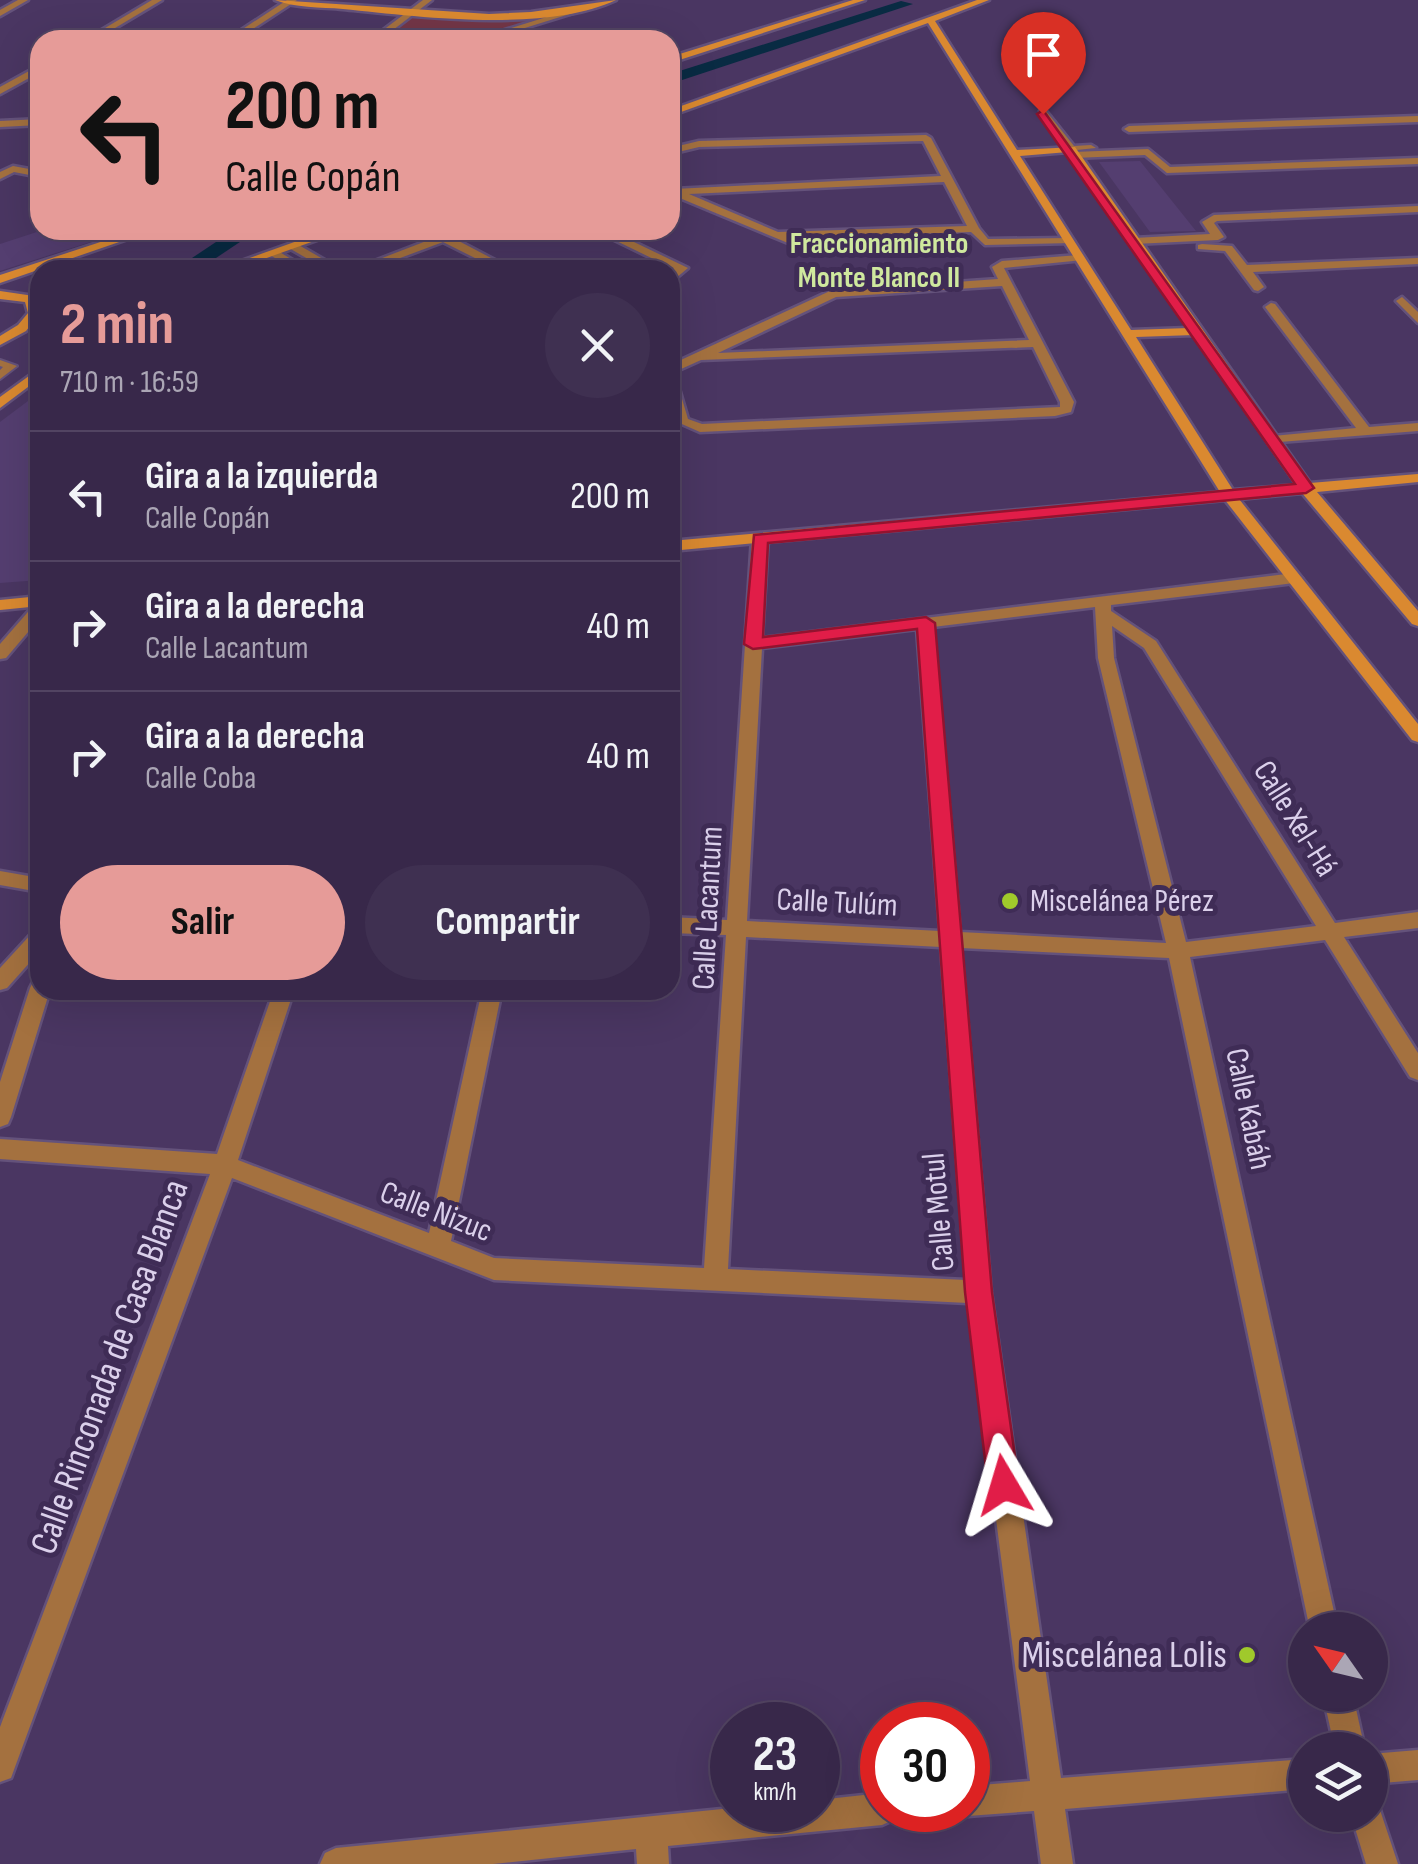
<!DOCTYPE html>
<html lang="es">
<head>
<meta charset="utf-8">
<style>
	body { margin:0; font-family:"Sofia Sans Condensed",sans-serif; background:#3f3051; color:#f1f3f6; height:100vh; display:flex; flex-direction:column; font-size:38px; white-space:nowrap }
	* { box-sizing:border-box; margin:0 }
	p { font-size:32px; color:#aba6b5 }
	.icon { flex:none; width:55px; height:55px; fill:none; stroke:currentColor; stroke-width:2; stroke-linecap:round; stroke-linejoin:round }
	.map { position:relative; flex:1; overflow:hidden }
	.details { position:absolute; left:30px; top:260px; width:650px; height:740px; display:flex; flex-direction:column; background:#38284a; border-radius:30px; box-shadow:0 10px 40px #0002,0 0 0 2px #524462 }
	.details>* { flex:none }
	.hud { position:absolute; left:30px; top:30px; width:650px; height:210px; border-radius:30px; box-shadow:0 10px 40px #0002,0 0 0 2px #524462; background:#e69b98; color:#111; overflow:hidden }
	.needle { width:65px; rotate:304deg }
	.buttons { position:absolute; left:1288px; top:1612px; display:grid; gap:20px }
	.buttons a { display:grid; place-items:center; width:100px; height:100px; border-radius:50%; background:#38284a; box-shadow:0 10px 40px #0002,0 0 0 2px #524462; font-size:50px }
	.speed { position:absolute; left:710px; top:1702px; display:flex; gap:20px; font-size:50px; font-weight:700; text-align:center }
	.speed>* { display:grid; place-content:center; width:130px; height:130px; border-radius:50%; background:#38284a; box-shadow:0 10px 40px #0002,0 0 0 2px #524462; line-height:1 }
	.speed small { font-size:25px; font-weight:400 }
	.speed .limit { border:15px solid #d22; background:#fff; color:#111 }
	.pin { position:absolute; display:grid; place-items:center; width:85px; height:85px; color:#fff; margin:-102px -42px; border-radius:50% 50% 50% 0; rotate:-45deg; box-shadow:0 0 10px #0007 }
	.pin .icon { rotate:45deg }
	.me { position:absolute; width:110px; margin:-55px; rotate:353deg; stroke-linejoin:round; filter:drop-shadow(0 0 8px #0008) }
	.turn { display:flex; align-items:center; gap:35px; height:210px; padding:0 30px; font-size:45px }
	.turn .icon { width:130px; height:130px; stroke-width:2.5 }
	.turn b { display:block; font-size:70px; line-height:85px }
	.round { display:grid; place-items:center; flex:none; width:105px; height:105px; border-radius:52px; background:#3f3051 }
	.overview { display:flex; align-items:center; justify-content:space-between; height:170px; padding:0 30px }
	h1 { font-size:60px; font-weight:700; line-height:75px; color:#e69b98 }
	.primary-button { display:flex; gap:20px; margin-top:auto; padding:20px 30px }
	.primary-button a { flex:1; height:115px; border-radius:60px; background:#e69b98; color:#111; font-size:40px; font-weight:700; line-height:115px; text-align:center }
	.primary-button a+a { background:#3f3051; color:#f1f3f6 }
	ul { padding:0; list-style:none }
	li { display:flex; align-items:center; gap:30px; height:130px; padding:0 30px; border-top:2px solid #524462 }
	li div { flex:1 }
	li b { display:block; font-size:38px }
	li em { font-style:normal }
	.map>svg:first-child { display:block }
	.built { fill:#543e70 }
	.green { fill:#733647 }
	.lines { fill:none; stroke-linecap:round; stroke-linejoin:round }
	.canal { fill:#092b43; fill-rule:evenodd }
	.lane-casing { stroke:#64527b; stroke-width:4 }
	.street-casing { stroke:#64527b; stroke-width:5 }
	.secondary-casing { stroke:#64527b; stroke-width:5 }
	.lane { fill:#a4713f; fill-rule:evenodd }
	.street { fill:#a4713f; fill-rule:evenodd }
	.secondary { fill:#da8930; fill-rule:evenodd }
	.route { fill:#e11d48; stroke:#92132f; stroke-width:2.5 }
	.poi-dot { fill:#a0c92b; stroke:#3f2c56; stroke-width:4 }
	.labels { text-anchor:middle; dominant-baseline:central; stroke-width:10; stroke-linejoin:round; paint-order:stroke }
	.far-neighbourhood-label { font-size:30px; font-weight:bold; fill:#cfe89e; stroke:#3f2c56 }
	.street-label { font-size:32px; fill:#dbd0eb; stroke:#3f2c56 }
	.poi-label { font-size:32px; fill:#dbd0eb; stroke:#3f2c56; text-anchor:start }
	.near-street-label { font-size:38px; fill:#dbd0eb; stroke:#3f2c56 }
	.near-poi-label { font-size:38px; fill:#dbd0eb; stroke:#3f2c56; text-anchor:end }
</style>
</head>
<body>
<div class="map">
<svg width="1418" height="1864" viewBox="0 0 1418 1864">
	<rect width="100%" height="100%" fill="#4a3662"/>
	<g class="built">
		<polygon points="1140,161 1196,231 1150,232 1099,162"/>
		<polygon points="43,230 128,230 0,271 0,244"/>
		<polygon points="40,392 40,580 0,583 0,422"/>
	</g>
	<polygon class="green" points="591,6 477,40 374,40 413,11 514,15"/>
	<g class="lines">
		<g class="canal">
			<polygon points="901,1 913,4 670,84 670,74"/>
			<polygon points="234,230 258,230 198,270 174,270"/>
		</g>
		<defs>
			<polygon id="lane" points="0,360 17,366 0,379 0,370 3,367 0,366"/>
			<g id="street">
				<polygon points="18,0 28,0 0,16 0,10"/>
				<polygon points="152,0 162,0 95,40 85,40"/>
				<polygon points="287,0 297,0 236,40 226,40"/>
				<polygon points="423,0 432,0 380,40 370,40"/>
				<polygon points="582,6 589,8 486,40 473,40"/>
				<polygon points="40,65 40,72 0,94 0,87"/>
				<polygon points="1040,111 1046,111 1074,146 1091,145 1096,148 1067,151"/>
				<polygon points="1418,116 1418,122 1129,132 1124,129 1129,126"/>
				<polygon points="40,119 40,125 0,127 0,121"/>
				<path d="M926 135 931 138 979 228 988 239 1068 238 1074 241 1072 243 985 245 971 232 792 238V242L788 243 670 194 674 189 941 176 923 141 699 147 670 154V148L699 141ZM944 182 967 226 778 232 689 194Z"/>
				<polygon points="1148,149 1170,167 1418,158 1418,164 1167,173 1145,155 1074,158 1069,155 1074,152"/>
				<polygon points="13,166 40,171 40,177 14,172 0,179 0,172"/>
				<polygon points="1418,206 1418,212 1217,221 1214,223 1224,237 1218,240 1134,244 1128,241 1134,238 1210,234 1202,222 1214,215"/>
				<polygon points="455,230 471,230 453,238 514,270 499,270 443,242 368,270 351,270"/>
				<polygon points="594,230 609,230 688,268 670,283 670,273 674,269"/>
				<polygon points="289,244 297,244 342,270 327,270 289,248"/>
				<polygon points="1202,244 1232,246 1247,265 1418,258 1418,264 1253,272 1264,287 1258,291 1254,290 1225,251 1198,249 1198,245"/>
				<polygon points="270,251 278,251 309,270 295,270 270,255"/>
				<path d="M1079 255 1083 256V260L1004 268 1074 402 1071 412 1055 416 700 432 675 421 670 404V378L677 382 688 419 702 424 1060 407V402L1033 347 701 360 670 374V365L830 291 998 279 992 267 1002 261ZM1002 286 1029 340 718 353 836 297Z"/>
				<polygon points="1402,297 1418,312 1418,323 1396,301"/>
				<polygon points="1271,303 1275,304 1369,427 1418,423 1418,431 1268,443 1268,437 1273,436 1356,428 1265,307"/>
				<path d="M760 533 768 538 762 638 1294 573 1302 578 1294 583 1111 605V611L1156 641 1335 923 1418 912V928L1344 937 1418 1053V1080L1410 1077 1325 940 1190 957 1338 1630H1310L1169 958 961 948 991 1292 1061 1778 1305 1759V1789L1065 1809 1073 1864H1041L1034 1811 968 1816 957 1812 968 1810V1786L1030 1781 968 1303 494 1280 232 1178 15 1767 11 1778 0 1782V1727L210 1174 0 1159V1139L217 1154 274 990H294L238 1160 429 1233 482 990H502L451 1241 494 1258 704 1268 726 935 670 933V917L727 920 752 538ZM1095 607 1098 658 1166 943 960 932 933 627ZM1112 626 1144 648 1316 926 1186 942 1114 658ZM917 629 940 931 747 921 762 648ZM746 937 941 947 966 1280 728 1269Z"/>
				<polygon points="40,603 40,618 6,658 0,659 0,644 34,605"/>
				<polygon points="0,871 40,878 40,892 0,885"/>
				<polygon points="40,929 40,951 7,988 0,990 0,968 33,932"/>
				<polygon points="40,980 40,990 50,990 11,1117 8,1124 0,1127 0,1082 30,988 33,982"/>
				<polygon points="1323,1695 1353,1695 1365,1750 1335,1750"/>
				<polygon points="1418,1750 1418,1780 1370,1784 1370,1754"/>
				<polygon points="882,1793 882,1810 897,1810 893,1820 882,1825 668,1846 669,1864 637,1864 636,1849 493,1864 320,1864 325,1853 336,1848 732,1808 818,1810 818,1800"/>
				<polygon points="1370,1801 1378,1804 1398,1864 1366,1864 1351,1815 1370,1815"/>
			</g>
			<g id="secondary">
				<path d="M275 0 489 14 531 12 616 0C545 33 420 17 343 9 321 7 294 8 275 0Z"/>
				<polygon points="853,0 865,0 670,63 670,57"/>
				<path d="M977 0H989L935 21 1017 150 1075 147 1310 483 1418 474V482L1317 492 1418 611V626L1412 624 1302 493 1239 499 1418 724V742L1412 740 1225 500 670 551V541L1220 492 928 23 670 116V110ZM1068 152 1189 328 1131 330 1020 156ZM1194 335 1297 485 1233 490 1136 337Z"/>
				<polygon points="137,230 154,230 0,283 0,275"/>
				<polygon points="328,230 345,230 233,270 216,270"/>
				<polygon points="0,291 34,296 40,313 26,331 0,345 0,336 18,325 28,313 25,302 0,299"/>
				<polygon points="40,368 40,378 0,408 0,397"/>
				<polygon points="40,596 40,606 0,610 0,600"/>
			</g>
		</defs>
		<use href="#lane" class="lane-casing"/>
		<use href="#street" class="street-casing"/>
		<use href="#secondary" class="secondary-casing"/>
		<use href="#lane" class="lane"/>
		<use href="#street" class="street"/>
		<use href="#secondary" class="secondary"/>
	</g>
	<polygon class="route" points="1043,110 1314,488 1306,493 768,543 763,637 926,617 935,623 992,1292 1019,1485 1014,1496 1004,1501 993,1496 988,1485 965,1292 917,629 753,649 744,644 754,535 1295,484 1037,114"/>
	<g class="poi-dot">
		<circle cx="1010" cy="901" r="10"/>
		<circle cx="1247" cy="1655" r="10"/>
	</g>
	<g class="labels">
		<g class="far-neighbourhood-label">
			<text x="879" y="244">Fraccionamiento<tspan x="879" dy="34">Monte Blanco II</tspan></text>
		</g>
		<g class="street-label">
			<text transform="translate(1295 819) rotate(58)">Calle Xel-Há</text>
			<text transform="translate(837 903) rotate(3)">Calle Tulúm</text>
			<text transform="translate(708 908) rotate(-87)">Calle Lacantum</text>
			<text transform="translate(1248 1109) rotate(78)">Calle Kabáh</text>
			<text transform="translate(436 1212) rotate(21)">Calle Nizuc</text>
			<text transform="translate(939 1212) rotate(-95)">Calle Motul</text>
		</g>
		<g class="poi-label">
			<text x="1030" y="901">Miscelánea Pérez</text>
		</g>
		<g class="near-street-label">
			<text transform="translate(110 1367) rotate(-70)">Calle Rinconada de Casa Blanca</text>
		</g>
		<g class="near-poi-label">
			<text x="1227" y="1655">Miscelánea Lolis</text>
		</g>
	</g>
</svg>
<div class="buttons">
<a><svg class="needle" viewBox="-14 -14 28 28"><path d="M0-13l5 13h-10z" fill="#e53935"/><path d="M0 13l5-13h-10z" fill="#aba6b5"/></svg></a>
<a><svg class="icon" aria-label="layers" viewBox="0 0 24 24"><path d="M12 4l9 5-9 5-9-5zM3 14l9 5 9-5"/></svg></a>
</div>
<div class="speed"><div>23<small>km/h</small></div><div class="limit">30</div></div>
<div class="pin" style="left:1043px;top:114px;background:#d93025"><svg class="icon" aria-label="arrive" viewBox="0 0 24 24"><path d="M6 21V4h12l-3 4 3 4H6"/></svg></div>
<svg class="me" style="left:1004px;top:1485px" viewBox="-20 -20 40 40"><path d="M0-17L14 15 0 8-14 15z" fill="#e11d48" stroke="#fff" stroke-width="4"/></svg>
<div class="hud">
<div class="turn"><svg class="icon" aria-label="left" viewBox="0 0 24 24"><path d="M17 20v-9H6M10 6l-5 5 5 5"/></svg><div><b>200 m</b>Calle Copán</div></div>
</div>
<section class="details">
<div class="overview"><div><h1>2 min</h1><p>710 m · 16:59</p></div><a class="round"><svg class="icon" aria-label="close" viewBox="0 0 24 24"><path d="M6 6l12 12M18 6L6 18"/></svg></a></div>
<ul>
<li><svg class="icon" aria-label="left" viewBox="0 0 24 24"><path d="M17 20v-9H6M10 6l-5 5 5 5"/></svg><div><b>Gira a la izquierda</b><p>Calle Copán</p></div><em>200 m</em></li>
<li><svg class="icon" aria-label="right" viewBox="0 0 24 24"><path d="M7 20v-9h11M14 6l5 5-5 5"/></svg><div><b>Gira a la derecha</b><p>Calle Lacantum</p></div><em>40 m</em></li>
<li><svg class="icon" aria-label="right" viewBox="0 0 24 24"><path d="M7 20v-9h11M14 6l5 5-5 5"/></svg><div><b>Gira a la derecha</b><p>Calle Coba</p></div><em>40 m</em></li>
</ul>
<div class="primary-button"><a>Salir</a><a>Compartir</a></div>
</section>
</div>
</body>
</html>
